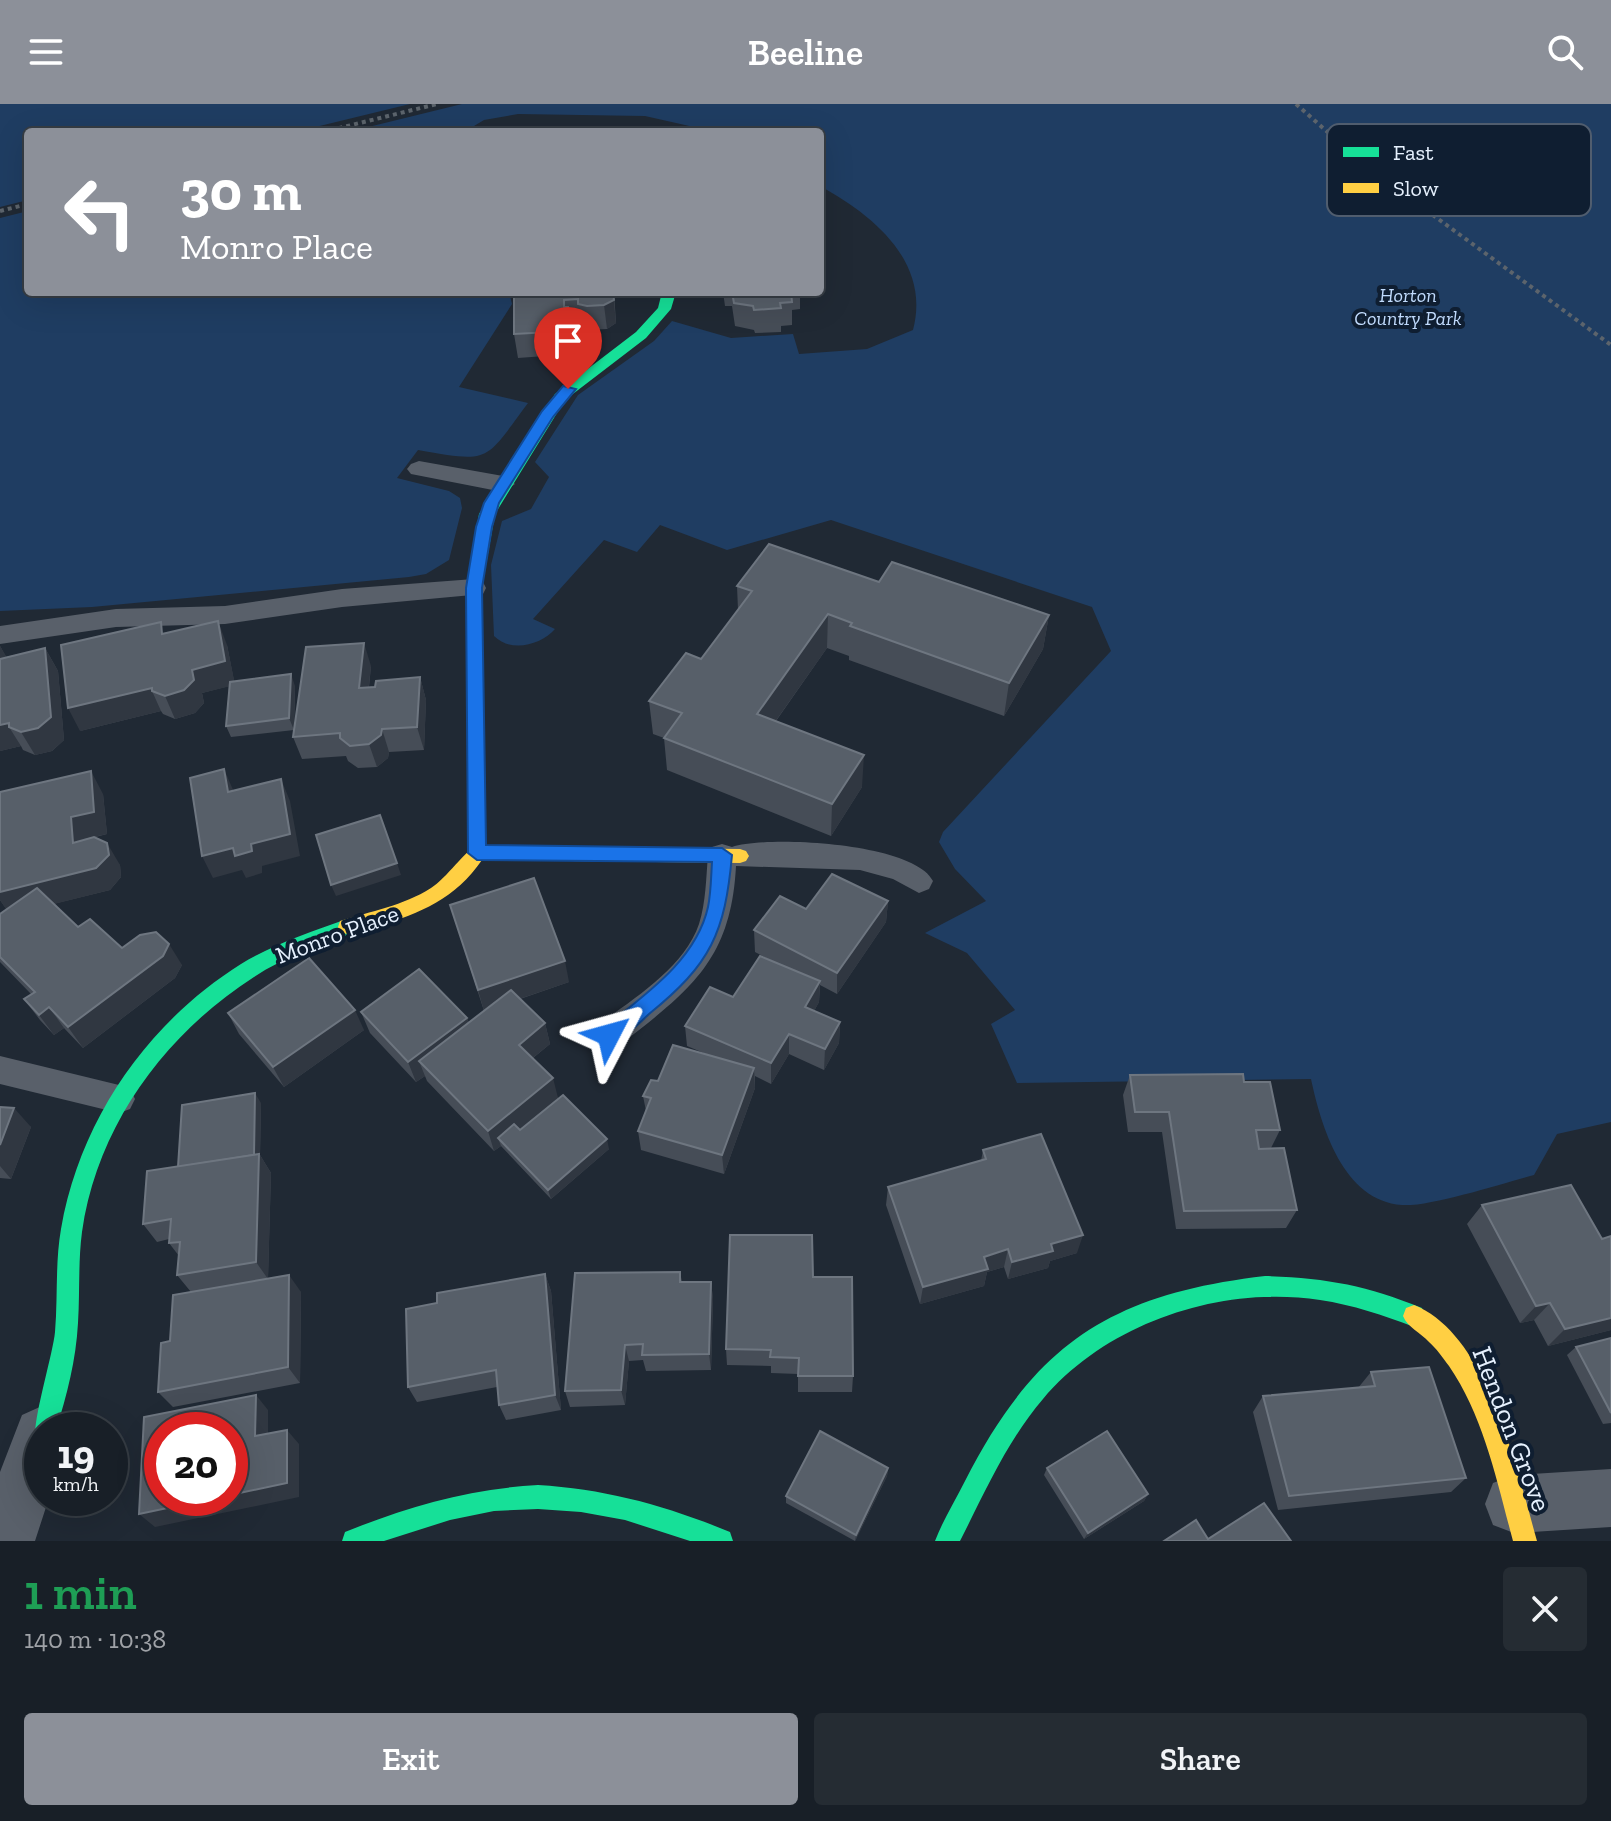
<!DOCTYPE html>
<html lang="en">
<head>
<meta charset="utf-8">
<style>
	body { margin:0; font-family:"Zilla Slab",serif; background:#252c33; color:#f1f3f6; height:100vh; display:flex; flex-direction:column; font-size:30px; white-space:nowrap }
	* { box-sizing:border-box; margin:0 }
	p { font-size:26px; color:#9fa2a7 }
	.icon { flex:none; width:44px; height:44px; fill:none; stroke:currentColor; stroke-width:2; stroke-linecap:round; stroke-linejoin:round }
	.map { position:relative; height:1437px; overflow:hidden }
	.panel { display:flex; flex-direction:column; background:#181f27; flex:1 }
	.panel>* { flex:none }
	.top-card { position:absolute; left:24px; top:24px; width:800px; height:168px; border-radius:8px; box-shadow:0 8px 32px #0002,0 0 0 2px #363d44; background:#8c9099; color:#fff; overflow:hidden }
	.speed { position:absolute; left:24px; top:1308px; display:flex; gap:16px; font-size:40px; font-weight:700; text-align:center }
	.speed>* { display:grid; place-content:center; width:104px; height:104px; border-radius:50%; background:#181f27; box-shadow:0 8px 32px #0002,0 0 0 2px #363d44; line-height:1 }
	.speed small { font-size:20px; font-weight:400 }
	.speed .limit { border:12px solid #d22; background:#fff; color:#111 }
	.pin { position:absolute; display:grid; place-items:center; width:68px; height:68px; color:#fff; margin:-82px -34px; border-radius:50% 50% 50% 0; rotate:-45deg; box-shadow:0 0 8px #0007 }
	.pin .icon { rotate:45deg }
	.me { position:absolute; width:88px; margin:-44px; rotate:51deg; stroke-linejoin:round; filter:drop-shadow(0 0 6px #0008) }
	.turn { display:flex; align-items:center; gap:28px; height:168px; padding:0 24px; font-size:36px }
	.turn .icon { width:104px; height:104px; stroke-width:2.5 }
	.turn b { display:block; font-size:56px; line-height:68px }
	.round { display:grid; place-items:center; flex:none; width:84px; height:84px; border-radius:8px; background:#252c33 }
	.head { display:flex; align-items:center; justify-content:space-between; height:136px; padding:0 24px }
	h1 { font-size:48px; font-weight:600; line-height:60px; color:#1e9e55 }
	.button { display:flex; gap:16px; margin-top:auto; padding:16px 24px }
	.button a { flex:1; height:92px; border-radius:8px; background:#8c9099; color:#fff; font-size:32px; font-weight:600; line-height:92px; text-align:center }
	.button a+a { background:#252c33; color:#f1f3f6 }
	header { display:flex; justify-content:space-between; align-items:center; height:104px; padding:0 24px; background:#8c9099; color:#fff; font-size:36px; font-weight:600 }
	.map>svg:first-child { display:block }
	.green { fill:#1f3d62 }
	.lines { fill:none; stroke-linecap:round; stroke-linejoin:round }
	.path { stroke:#5c646c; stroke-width:4; stroke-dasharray:4 4; stroke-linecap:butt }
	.lane { fill:#59606a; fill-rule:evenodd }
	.street { fill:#59606a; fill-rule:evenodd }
	.fast { fill:#16e098; fill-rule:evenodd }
	.slow { fill:#ffcf43; fill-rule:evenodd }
	.wall { fill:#464d57 }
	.shaded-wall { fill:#303741 }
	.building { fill:#575f69; stroke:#6e7680; stroke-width:2 }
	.route { fill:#1a73e8; stroke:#114b97; stroke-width:2 }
	.labels { text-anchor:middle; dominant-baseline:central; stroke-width:8; stroke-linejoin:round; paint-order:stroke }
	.far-park-label { font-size:20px; font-style:italic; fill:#c1dbfd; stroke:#0f1e31 }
	.street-label { font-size:24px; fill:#e6f1fe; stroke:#0f1e31 }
	.near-street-label { font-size:28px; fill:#e6f1fe; stroke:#0f1e31 }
	.key { fill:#0f1e31; stroke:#505d6e; stroke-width:2 }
	.key-label { font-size:22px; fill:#e6f1fe }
</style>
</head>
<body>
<header><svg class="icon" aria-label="menu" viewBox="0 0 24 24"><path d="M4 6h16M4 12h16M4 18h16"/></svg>Beeline<svg class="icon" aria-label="search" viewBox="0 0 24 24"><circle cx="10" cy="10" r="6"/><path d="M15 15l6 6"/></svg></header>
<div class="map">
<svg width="1611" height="1437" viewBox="0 0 1611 1437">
	<rect width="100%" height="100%" fill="#202934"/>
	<g class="green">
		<polygon points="0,0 410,0 295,28 28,28 28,96 0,103"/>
		<path d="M462 0H1611V1018L1557 1030 1534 1071C1503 1079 1430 1103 1402 1101 1343 1097 1321 1022 1311 975L1017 979 991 920 1015 906 967 849 925 829 986 797 955 765 939 738 943 728 1111 547 1092 503 831 416 727 446 660 421 637 448 604 436 533 515 555 525C541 541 511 549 494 532L491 461 502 417 531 405 549 373 535 358 578 291 654 237 672 217 731 234 793 230 799 250 867 245 913 226C931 158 873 111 820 82V28H716L645 12 518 10 484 16 464 28H348Z"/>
		<path d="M28 107V188H509L512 200 459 283 528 299C484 358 492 359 418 346L397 374 449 387 460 394 462 404 449 456 426 470 409 473 92 503 0 507V114Z"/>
	</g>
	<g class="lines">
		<g class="path">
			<polyline points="1296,0 1367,63 1611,241"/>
			<polyline points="323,28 437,0"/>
			<polyline points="0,107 28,100"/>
		</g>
		<g class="lane">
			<polygon points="419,357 503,372 515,380 503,388 411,370 407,365 411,360"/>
			<polygon points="474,475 483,478 486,484 483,490 342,503 225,520 116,523 0,540 0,522 116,505 225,502 342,485"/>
			<path d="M722 740 732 743C769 731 914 739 933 777L929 785 919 789 893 775 860 766 736 762C731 857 690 886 620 941L609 944 598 941 594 931 598 921C633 895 684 864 699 820 706 798 706 774 708 751L712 743Z"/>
			<polygon points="0,952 119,981 130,985 135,995 130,1005 119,1009 0,980"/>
		</g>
		<g class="street">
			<polygon points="42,1302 62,1311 69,1326 42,1326 42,1394 49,1394 35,1437 0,1437 0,1368 22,1311"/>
			<polygon points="1611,1365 1611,1423 1514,1429 1493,1421 1485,1400 1493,1379 1514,1371"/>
		</g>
		<g class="fast">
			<polygon points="662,188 676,188 671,205 646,234 565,296 495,410 482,484 486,749 483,754 471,754 468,749 466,484 479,410 555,290 636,228 658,204"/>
			<path d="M347 815 354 817 356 823 354 829C319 841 284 853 254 873 165 930 97 1022 82 1128 78 1158 80 1189 78 1219 76 1256 67 1291 56 1326H42V1337L36 1334C31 1322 53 1250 55 1228 58 1194 55 1159 61 1125 80 1016 147 919 241 860 274 840 310 828 347 815Z"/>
			<path d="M1265 1172C1326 1174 1366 1181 1422 1204L1425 1212 1422 1220 1414 1223C1383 1211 1353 1201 1320 1196 1222 1181 1108 1218 1043 1295 1007 1337 985 1388 960 1437H935C943 1416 955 1397 965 1377 1035 1239 1112 1190 1265 1172Z"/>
			<path d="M538 1381C606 1385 667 1402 730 1428L733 1437H690L625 1416 581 1408 538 1405 494 1407 450 1416 384 1437H342L345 1428C409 1402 469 1385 538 1381Z"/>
		</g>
		<g class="slow">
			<path d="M477 742 740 745 746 747 749 752 746 757 740 759 482 756C456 794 420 810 377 822 365 826 352 832 340 829L338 823 340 817C371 807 403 802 431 784 446 775 466 745 477 742Z"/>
			<path d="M1414 1201C1489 1231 1517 1367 1537 1437H1513C1497 1378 1484 1313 1449 1262 1443 1254 1436 1244 1429 1238 1420 1228 1408 1224 1403 1212L1406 1204Z"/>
		</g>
	</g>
	<g class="wall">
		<polygon points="514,188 614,188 616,219 607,225 590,226 581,224 580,218 570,219 572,250 518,254 514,230"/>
		<polygon points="723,188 800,188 800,205 792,206 792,221 781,222 781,228 755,229 754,226 735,222 732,202 725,202"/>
		<polygon points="879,478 1049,511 1043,545 1004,612 849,556 849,552 827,544 776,617 862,683 831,732 667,666 664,634 653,630 649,597 701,555 738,506 737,482"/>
		<polygon points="227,541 234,577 295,582 294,626 231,633 226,622 229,582 202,589 204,599 195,609 175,615 163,610 161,607 80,627"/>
		<polygon points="0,542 6,553 45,544 58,567 64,636 52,647 35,651 23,646 21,642 0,647"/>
		<polygon points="371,562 369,583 420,573 426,596 424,646 389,648 388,654 377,663 358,664 348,657 346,652 302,655 293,633"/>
		<polygon points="0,688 103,690 107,730 84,736 120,761 121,773 110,786 53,800 78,823 122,844 182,861 175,874 83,944 64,924 54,931 40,916 24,895 31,890 0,858 0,810 7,806 0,796"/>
		<polygon points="888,797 886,818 837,890 820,881 819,898 814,907 840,918 839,939 824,966 789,950 771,980 755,972 755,984 724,1070 641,1046 638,1027 646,1007 643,992 658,977 706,950 687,942 685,922 733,893 776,859 755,848 754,826 806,805"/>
		<polygon points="450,801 569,878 520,895 545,919 550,940 533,954 558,994 519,1026 609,1045 551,1095 501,1042 494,1047 427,977 425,972 416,978 370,929 361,908 467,914 469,919 484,907"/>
		<polygon points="228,909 364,926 284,983 239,930"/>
		<polygon points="1130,971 1244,978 1280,1026 1271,1044 1297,1106 1286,1124 1176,1125 1162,1028 1128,1028 1123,991"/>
		<polygon points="261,999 260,1051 271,1069 268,1174 301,1188 300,1279 173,1303 158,1288 170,1237 191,1188 177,1171 179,1152 169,1139 169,1135 157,1138 143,1120 178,1063"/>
		<polygon points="0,1003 31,1023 11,1075 0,1074"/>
		<polygon points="983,1046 1077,1149 1050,1157 1048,1164 1008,1175 1004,1163 987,1168 984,1182 920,1200 886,1101 888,1083 981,1057"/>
		<polygon points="1482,1101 1611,1226 1548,1242 1534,1216 1520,1219 1467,1120"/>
		<polygon points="680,1168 682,1178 711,1178 713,1195 711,1266 646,1267 643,1256 629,1257 625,1301 570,1303 565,1287"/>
		<polygon points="545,1170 551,1187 561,1306 506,1316 499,1301 497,1283 417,1298 408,1283 437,1199"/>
		<polygon points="813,1173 853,1272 852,1288 798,1288 798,1270 771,1269 771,1262 727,1261 726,1245"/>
		<polygon points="1611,1234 1611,1319 1603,1320 1567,1251 1576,1243"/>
		<polygon points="1371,1268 1466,1374 1451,1388 1278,1406 1253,1308 1263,1292 1358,1284"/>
		<polygon points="888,1364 887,1372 855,1437 786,1399 786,1392"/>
		<polygon points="1047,1364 1148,1390 1144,1397 1084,1435 1044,1371"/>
	</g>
	<g class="shaded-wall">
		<polygon points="613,188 616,219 607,225 604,201"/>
		<polygon points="568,203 571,226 572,250 569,227"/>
		<polygon points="828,510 827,544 758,642 757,610"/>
		<polygon points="1049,511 1043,545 1004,612 1009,579"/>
		<polygon points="218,517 227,541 235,581 202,589 204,599 195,609 175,615 165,592 192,566"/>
		<polygon points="364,539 371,562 366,607 359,584"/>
		<polygon points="0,542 12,562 0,555"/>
		<polygon points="45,544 58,567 64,636 52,647 35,651 21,628"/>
		<polygon points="291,570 295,582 294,626 289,614"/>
		<polygon points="420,573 426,596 424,646 417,623"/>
		<polygon points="152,584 152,587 161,607 80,627 68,604"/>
		<polygon points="9,619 9,623 21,642 0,647 0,621"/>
		<polygon points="382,625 389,648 388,654 377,663 369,640"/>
		<polygon points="864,651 862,683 831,732 832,700"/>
		<polygon points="224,665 234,688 228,688"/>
		<polygon points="91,667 103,690 107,730 84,735 86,761 73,739 71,713"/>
		<polygon points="281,675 290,697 300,752 262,762 262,769 246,774 242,766 213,774 202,752 251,740"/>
		<polygon points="107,739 120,761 121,773 110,786 10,811 0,796 0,788"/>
		<polygon points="397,759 401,771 336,792 331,781"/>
		<polygon points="888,797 886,818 837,890 837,869"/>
		<polygon points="169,840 182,861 175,874 83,944 68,923"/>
		<polygon points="565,857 569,878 484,907 478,886"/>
		<polygon points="820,877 819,898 805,923 805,903"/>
		<polygon points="49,903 64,924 54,931 39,911"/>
		<polygon points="355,906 364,926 284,983 273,963"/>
		<polygon points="467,914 474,935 419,957 425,972 416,978 408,958"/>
		<polygon points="840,918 839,939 824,966 825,945"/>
		<polygon points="545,919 550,940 524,961 519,941"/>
		<polygon points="789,930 789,950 771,980 771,959"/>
		<polygon points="754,964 755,984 724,1070 722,1051"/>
		<polygon points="553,974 558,994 503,1039 498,1034 501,1042 494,1047 488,1027"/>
		<polygon points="255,989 261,999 260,1051 271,1069 268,1175 256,1158 254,1053"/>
		<polygon points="14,1004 31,1023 11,1075 0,1062 0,1041"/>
		<polygon points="607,1035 609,1045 551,1095 548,1086"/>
		<polygon points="1083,1131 1077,1149 1050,1157 1048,1164 1008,1175 1012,1158 1051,1140"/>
		<polygon points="1008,1145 1004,1163 987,1168 984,1182 920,1200 923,1183 984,1153"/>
		<polygon points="545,1170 551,1187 561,1306 555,1291"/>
		<polygon points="289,1171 301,1188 300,1279 288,1263"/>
		<polygon points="711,1178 713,1195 711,1266 709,1250"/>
		<polygon points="1550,1199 1534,1216 1520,1219 1536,1202"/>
		<polygon points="1611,1214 1611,1226 1548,1242 1565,1225"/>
		<polygon points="625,1241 629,1257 625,1301 621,1286"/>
		<polygon points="256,1291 268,1306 268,1347 255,1332"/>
		<polygon points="287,1326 299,1340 299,1393 155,1423 139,1410 215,1394 230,1394 230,1391"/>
		<polygon points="888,1364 887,1372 855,1437 856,1431"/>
		<polygon points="1148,1390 1144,1397 1084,1435 1088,1429"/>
	</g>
	<g class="building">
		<polygon points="584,24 598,28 580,28"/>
		<polygon points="514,188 613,188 614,196 604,201 587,202 578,200 578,195 564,196 564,203 568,203 569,227 514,230"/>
		<polygon points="732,188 791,188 792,198 780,199 781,204 754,206 753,202 734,199"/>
		<polygon points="769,440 879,478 892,458 1049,511 1009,579 850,522 852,519 828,510 757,610 864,651 832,700 664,634 682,609 649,597 686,549 701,555 752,487 737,482"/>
		<polygon points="218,517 225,557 192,566 194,576 184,586 165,592 152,587 152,584 68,604 61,541 161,518 162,530"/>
		<polygon points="364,539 359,584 375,583 376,577 420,573 417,623 382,625 381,631 369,640 350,642 340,634 340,629 293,633 306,543"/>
		<polygon points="45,544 51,613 38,624 21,628 9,623 9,619 0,621 0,555"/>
		<polygon points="291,570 289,614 226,622 230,578"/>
		<polygon points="224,665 228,688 281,675 290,730 251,740 252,747 235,752 233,744 202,752 190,674"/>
		<polygon points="91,667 94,708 71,713 73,739 94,733 107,739 109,751 96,764 0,788 0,688"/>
		<polygon points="380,711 397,759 331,781 316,731"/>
		<polygon points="832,770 888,797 837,869 754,826 780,792 806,805"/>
		<polygon points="534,774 565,857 478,886 450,801"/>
		<polygon points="37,784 78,823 90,815 122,844 140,831 156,828 169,840 163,852 68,923 49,903 39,911 24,895 35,888 0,853 0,810"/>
		<polygon points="760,852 820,877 805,903 840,918 825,945 789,930 771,959 685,922 710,883 733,893"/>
		<polygon points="309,854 355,906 273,963 228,909"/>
		<polygon points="419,865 467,914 408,958 361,908"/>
		<polygon points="511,886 545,919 519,941 553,974 488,1027 419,957"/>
		<polygon points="673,941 754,964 722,1051 638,1027 651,994 643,992 651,976 658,977"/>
		<polygon points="1243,970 1244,978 1270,978 1280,1026 1256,1026 1259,1045 1284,1044 1297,1106 1184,1107 1169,1008 1135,1008 1130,971"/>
		<polygon points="255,989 254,1051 178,1063 182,1001"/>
		<polygon points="563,991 607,1035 548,1086 498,1034 514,1020 520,1026"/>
		<polygon points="0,1003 14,1004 0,1041"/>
		<polygon points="1041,1030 1083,1131 1051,1140 1053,1147 1012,1158 1008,1145 984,1153 988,1165 923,1183 888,1083 986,1055 983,1046"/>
		<polygon points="259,1050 256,1158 177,1171 180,1138 169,1139 171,1115 143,1120 147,1067"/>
		<polygon points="1571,1081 1602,1135 1611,1132 1611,1214 1565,1225 1550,1199 1536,1202 1482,1101"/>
		<polygon points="730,1131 812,1131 813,1173 852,1173 853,1272 798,1272 799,1254 770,1253 771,1246 726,1245"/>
		<polygon points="680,1168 680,1178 711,1178 709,1250 642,1251 643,1240 625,1241 621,1286 565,1287 575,1169"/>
		<polygon points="545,1170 555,1291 499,1301 496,1266 408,1283 406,1205 437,1199 437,1189"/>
		<polygon points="289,1171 288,1263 158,1288 161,1239 170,1237 173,1191"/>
		<polygon points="1611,1234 1611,1309 1576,1243"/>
		<polygon points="1429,1263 1466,1374 1289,1392 1263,1292 1375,1282 1371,1268"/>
		<polygon points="256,1291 255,1332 287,1326 287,1379 230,1391 230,1326 162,1326 162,1394 215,1394 139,1410 144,1313"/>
		<polygon points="820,1327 888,1364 856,1431 786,1392"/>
		<polygon points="1107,1327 1148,1390 1088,1429 1047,1364"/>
		<polygon points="1264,1399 1291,1437 1164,1437 1196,1416 1208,1435"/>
	</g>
	<path class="route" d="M563 282 576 285 553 313 499 399 492 423 482 484 486 741 722 744 732 751C725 829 711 860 649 910 637 921 624 935 609 940L599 931 602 925C643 892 696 857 708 803 711 789 711 773 712 758L477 756 468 749 466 484 476 423 484 399 542 307Z"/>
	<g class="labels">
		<g class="far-park-label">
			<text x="1408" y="191">Horton<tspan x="1408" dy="23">Country Park</tspan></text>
		</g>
		<g class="street-label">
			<text transform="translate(337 830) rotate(-20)">Monro Place</text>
		</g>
		<g class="near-street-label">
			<text transform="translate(1512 1325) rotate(69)">Hendon Grove</text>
		</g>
	</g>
	<rect x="1327" y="20" width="264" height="92" rx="12" class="key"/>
	<rect x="1343" y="43" width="36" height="10" fill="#16e098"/>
	<rect x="1343" y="79" width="36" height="10" fill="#ffcf43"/>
	<g class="key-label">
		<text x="1393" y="56">Fast</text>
		<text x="1393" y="92">Slow</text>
	</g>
</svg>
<div class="speed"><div>19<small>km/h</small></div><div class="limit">20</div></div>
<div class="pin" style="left:568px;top:285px;background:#d93025"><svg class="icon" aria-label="arrive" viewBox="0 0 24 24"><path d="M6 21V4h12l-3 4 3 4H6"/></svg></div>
<svg class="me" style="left:609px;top:931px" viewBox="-20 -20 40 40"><path d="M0-17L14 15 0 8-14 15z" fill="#1a73e8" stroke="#fff" stroke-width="4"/></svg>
<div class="top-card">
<div class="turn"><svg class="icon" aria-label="left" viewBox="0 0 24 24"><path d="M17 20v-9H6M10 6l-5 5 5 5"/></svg><div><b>30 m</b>Monro Place</div></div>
</div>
</div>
<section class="panel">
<div class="head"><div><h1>1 min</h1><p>140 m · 10:38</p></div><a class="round"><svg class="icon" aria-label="close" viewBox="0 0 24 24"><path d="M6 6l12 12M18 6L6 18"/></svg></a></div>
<div class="button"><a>Exit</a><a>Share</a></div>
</section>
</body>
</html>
